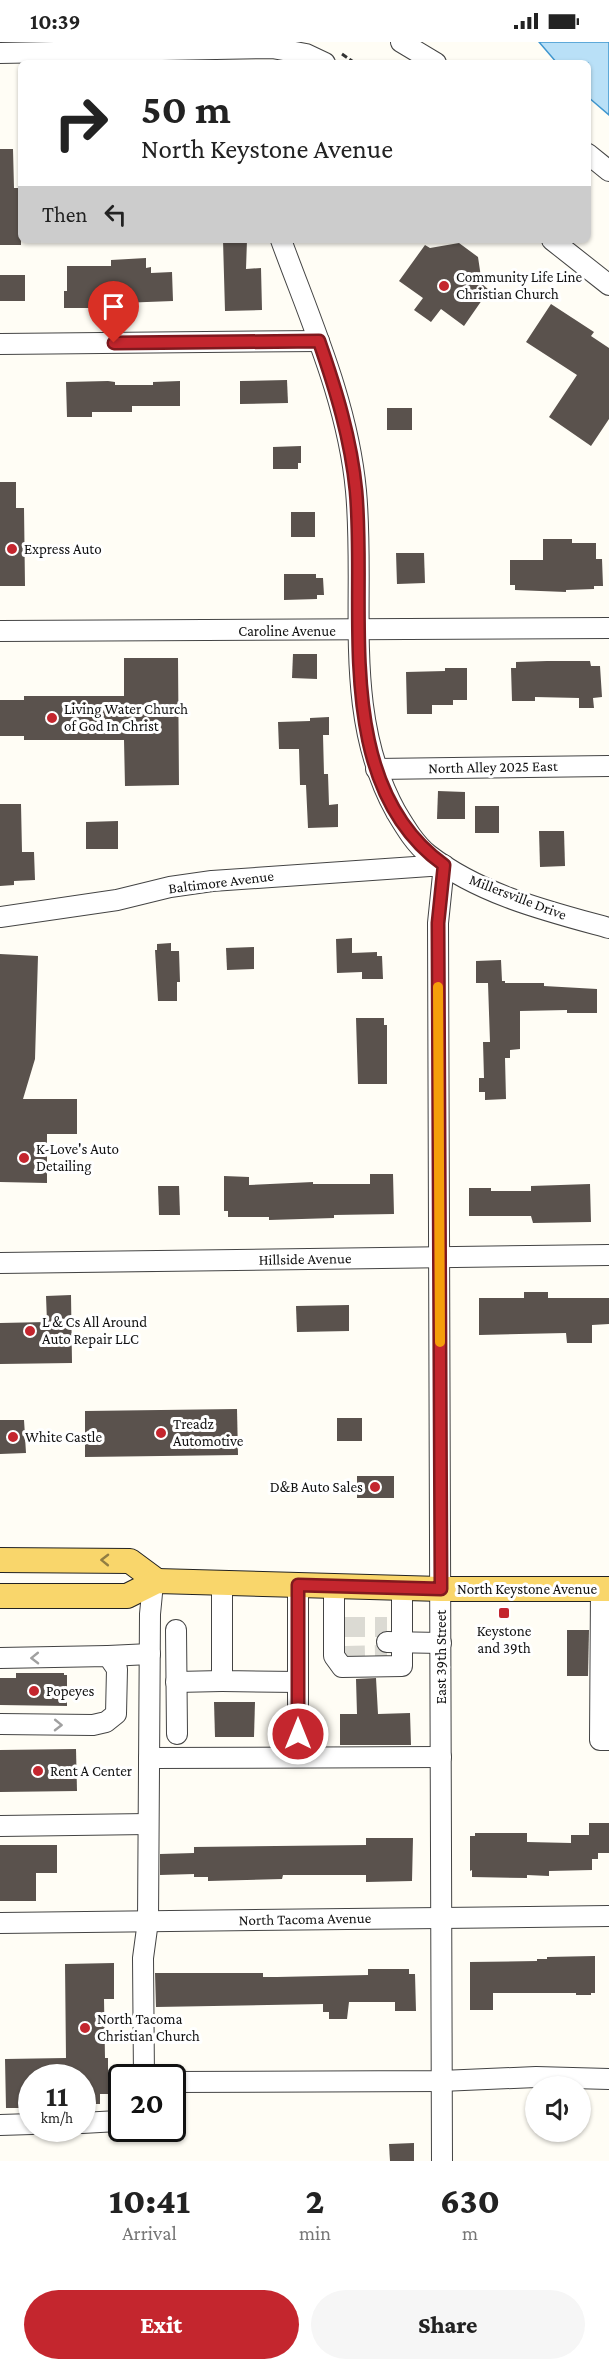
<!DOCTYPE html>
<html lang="en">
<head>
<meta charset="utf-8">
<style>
	body { margin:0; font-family:"Crimson Pro",serif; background:#f6f6f6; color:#222; height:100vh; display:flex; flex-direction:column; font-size:22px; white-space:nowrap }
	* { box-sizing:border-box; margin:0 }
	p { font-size:20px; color:#767676 }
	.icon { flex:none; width:33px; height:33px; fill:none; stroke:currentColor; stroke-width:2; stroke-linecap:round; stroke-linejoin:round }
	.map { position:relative; height:2119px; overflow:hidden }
	.side { display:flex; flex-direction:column; background:#fff; flex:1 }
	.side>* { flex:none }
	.banner { position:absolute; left:18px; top:18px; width:573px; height:183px; border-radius:9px; box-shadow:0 2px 4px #0004; background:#fff; color:#222; overflow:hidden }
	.tools { position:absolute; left:525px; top:2034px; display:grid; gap:12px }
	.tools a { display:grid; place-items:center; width:66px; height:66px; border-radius:50%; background:#fff; box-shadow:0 2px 4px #0004; font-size:30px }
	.speed { position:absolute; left:18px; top:2022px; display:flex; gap:12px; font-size:30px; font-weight:700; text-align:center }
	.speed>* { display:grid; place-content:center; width:78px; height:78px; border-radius:50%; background:#fff; box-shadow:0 2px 4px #0004; line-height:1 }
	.speed small { font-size:15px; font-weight:400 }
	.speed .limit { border:3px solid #111; border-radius:9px; background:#fff; color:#111 }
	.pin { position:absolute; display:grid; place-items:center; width:51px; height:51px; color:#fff; margin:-62px -26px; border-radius:50% 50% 50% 0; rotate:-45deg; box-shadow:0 0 6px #0007 }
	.pin .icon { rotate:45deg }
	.me { position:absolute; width:66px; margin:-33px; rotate:0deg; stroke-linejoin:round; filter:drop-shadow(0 0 4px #0008) }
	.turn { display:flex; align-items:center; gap:21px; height:126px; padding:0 24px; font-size:27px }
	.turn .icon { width:78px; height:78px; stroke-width:2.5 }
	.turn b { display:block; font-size:42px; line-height:51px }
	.then { display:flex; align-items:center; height:57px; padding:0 24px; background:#0003; gap:12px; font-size:22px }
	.eta { display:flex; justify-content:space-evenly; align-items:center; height:102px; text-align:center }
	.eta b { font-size:36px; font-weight:800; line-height:42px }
	.cta { display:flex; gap:12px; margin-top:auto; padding:12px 24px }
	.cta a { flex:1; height:69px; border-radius:36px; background:#c4262e; color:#fff; font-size:24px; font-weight:800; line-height:69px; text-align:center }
	.cta a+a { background:#f6f6f6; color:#222 }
	.status { display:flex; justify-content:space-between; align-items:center; height:42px; padding:0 30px; background:#fff; direction:ltr }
	.status svg { height:16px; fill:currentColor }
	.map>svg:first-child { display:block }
	.water { fill:#b9e0f7; stroke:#3f96cf; stroke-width:1.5 }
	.building { fill:#5a524d }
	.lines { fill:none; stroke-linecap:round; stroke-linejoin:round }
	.minor-tunnel { stroke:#dbdad3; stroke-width:20; stroke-dasharray:20 10; stroke-linecap:butt }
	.minor-casing { stroke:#444; stroke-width:22 }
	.major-casing { stroke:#222; stroke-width:26 }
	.path { stroke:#333; stroke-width:3; stroke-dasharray:6 3; stroke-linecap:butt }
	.minor { stroke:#fff; stroke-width:20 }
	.major { stroke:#f9d66b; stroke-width:24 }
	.oneway { stroke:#917d42 }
	.oneway2 { stroke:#a0a0a0 }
	.route-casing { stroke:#7f191e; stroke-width:15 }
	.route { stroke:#c4262e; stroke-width:10 }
	.slow { stroke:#f59e0b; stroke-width:10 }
	.poi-dot { fill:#c4262e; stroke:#fff; stroke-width:2 }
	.labels { text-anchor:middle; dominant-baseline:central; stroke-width:6; stroke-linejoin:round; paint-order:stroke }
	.poi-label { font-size:15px; fill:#111; stroke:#fff; text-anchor:start }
	.street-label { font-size:15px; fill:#111; stroke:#fff }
</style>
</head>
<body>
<div class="status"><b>10:39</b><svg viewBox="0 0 49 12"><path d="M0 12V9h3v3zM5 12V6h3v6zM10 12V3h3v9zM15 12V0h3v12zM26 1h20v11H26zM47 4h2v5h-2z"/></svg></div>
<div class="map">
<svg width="609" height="2119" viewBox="0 0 609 2119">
	<rect width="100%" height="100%" fill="#fffdf5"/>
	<polygon class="water" points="539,0 609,0 609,73 588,55 588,21 557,21"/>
	<g class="building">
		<polygon points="0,107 13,107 14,146 21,146 21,203 0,203"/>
		<polygon points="223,198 247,198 246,227 261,226 262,268 225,269"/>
		<polygon points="459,201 478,215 482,242 489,248 464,284 441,267 431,280 414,268 423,256 399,239 425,203 430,206"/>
		<polygon points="146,216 146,226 151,225 151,231 172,230 173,259 121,261 122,266 64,266 64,249 67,249 67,224 111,224 111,218"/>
		<rect x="0" y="233" width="25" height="26"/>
		<polygon points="551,262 594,290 591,294 609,306 609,377 591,404 549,375 577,333 526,300"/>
		<polygon points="287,338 288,361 240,362 240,339"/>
		<polygon points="108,339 115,340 115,343 153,343 153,340 180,339 180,364 132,364 132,370 92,370 92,375 67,375 66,340"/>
		<rect x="387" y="366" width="25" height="22"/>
		<polygon points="301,404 301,421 298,421 298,427 273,427 273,405"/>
		<polygon points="0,440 16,440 16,466 24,466 25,544 0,544"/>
		<rect x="291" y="470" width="24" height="25"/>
		<polygon points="543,497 572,497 572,501 596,501 596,517 602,517 603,544 594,544 594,547 566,548 566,550 515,548 515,543 510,543 510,518 543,518"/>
		<polygon points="396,511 424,511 425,541 397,542"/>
		<polygon points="284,532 316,532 316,536 323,536 324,553 317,553 317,557 284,558"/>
		<polygon points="293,612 317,612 317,637 292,636"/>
		<polygon points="124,616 178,616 179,743 125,744 124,698 24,698 24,694 0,694 0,658 24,658 24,654 124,654"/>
		<polygon points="547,619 590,619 591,624 600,624 602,655 593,656 594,666 579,666 579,656 535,655 535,659 512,659 511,626 516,626 516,620"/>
		<polygon points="445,626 467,626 467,658 453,658 453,663 432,663 432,672 407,672 406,630 445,629"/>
		<polygon points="329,675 329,693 323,693 324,732 328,732 329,763 338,762 338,785 308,786 306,743 300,743 299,707 279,707 278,680 310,679 310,676"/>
		<polygon points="438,749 465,750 465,777 437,777"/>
		<polygon points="0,762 21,762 22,810 34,810 35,838 14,839 14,843 0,844"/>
		<rect x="475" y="764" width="24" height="27"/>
		<polygon points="118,779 118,807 86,807 86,780"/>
		<polygon points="539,789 564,789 565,824 540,825"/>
		<polygon points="352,896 352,911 377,910 377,914 382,914 383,937 362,937 362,930 337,931 336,897"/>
		<polygon points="171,901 171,909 179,909 180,940 177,940 177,959 158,959 155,908 157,908 157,902"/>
		<polygon points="254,905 254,927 227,928 226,906"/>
		<polygon points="0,912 38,914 35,1017 23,1057 77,1057 77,1092 47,1092 47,1141 0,1140"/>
		<polygon points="501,918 502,939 505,939 505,941 544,941 544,944 597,947 597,971 567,971 567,968 520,969 520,1007 510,1008 510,1016 505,1016 506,1057 485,1058 485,1050 479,1050 479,1036 484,1036 483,1000 490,1000 488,941 476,941 476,919"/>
		<polygon points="356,976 384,976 384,983 387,983 387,1042 358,1042"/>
		<polygon points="370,1132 393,1132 394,1172 334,1173 334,1176 269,1178 269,1175 228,1175 228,1169 224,1169 224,1134 249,1135 249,1143 313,1140 313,1142 370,1142"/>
		<polygon points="590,1142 591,1180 533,1181 531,1174 469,1174 469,1146 491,1146 491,1149 531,1149 531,1144"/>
		<polygon points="158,1144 179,1144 180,1173 159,1173"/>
		<polygon points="524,1250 548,1250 548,1256 609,1256 609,1282 592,1283 592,1301 567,1301 566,1291 479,1293 479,1256 524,1256"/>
		<polygon points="71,1253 72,1321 0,1322 0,1281 47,1280 46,1254"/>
		<polygon points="349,1263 349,1289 297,1290 296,1264"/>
		<polygon points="237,1367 238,1413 85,1415 85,1369"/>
		<rect x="337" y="1376" width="25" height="23"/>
		<polygon points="0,1378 24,1378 26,1411 0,1412"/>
		<rect x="357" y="1434" width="37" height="22"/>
		<polygon points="567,1588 589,1588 588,1634 567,1634"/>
		<polygon points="16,1631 64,1631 64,1633 67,1633 67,1664 0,1663 0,1636 16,1636"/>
		<polygon points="376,1636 378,1672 410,1671 411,1703 340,1703 340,1672 357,1672 356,1637"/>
		<polygon points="214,1660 255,1660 254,1695 215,1695"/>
		<polygon points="76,1707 77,1749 0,1750 0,1708"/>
		<polygon points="589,1781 609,1781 609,1811 598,1811 598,1817 592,1817 592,1828 549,1829 549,1834 527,1833 527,1836 472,1835 472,1828 470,1829 470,1794 475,1794 475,1791 527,1791 527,1800 571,1801 571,1793 589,1793"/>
		<polygon points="366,1796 413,1796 412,1839 366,1840 366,1833 283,1833 282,1837 208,1839 208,1835 194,1835 194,1832 160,1833 160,1812 194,1811 194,1805 366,1803"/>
		<polygon points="0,1803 57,1803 57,1831 36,1831 36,1859 0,1859"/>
		<polygon points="595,1914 595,1951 591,1951 591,1953 576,1953 576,1951 493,1951 493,1968 470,1968 470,1920 537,1919 537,1917 547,1917 547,1915"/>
		<polygon points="114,1921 114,1957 104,1957 105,2016 108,2016 108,2052 100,2052 100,2062 82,2062 82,2036 32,2036 32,2066 6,2066 5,2017 66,2016 65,1922"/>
		<polygon points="368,1927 409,1927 409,1932 415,1932 416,1969 395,1969 395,1960 349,1960 347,1977 329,1977 329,1970 323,1970 323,1962 156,1965 155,1931 263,1931 263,1935 277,1935 368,1933"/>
		<polygon points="414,2101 414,2119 390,2119 389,2102"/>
	</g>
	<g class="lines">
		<g class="minor-tunnel">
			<polyline points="345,1585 387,1585"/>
			<polyline points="345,1614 387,1613"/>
		</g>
		<defs>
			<g id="minor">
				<polyline points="401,0 436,21"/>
				<polyline points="0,11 272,6 306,12 325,21"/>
				<polyline points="588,112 609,129"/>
				<path d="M281 198C311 280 348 361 356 449 366 557 341 671 396 770 405 785 415 802 429 813 481 853 547 869 609 886"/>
				<polyline points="552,198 609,243"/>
				<polyline points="0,302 319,299"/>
				<polyline points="0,589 609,586"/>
				<polyline points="376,727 609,724"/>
				<polyline points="0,875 117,858 170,845 212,839 444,823 438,881 442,2119"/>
				<polyline points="0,1221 609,1213"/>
				<polyline points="222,1541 222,1639 298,1640 298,1543"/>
				<polyline points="334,1544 334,1614 342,1625 402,1624 402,1546"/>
				<polyline points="601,1547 600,1698 609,1698"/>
				<polyline points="176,1588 177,1692"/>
				<polyline points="387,1600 441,1601"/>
				<polyline points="108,1614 150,1612"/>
				<polyline points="0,1616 108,1614 117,1627 116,1672 106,1680 93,1683 0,1682"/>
				<polyline points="176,1640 222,1639"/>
				<polyline points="298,1640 298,1692"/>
				<polyline points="149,1716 441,1715"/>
				<polyline points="0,1784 148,1782"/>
				<polyline points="0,1881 609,1874"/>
				<polyline points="144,2036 143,1916 148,1879 150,1572 153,1541"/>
				<polyline points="172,2040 441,2039 536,2035 609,2037"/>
				<polyline points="82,2081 118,2079 122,2077"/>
				<polyline points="0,2083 32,2082"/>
			</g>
			<g id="major">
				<polyline points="0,1518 130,1519 157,1539"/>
				<polyline points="0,1554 127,1554 157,1539 441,1547 609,1547"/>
			</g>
		</defs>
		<use href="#minor" class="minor-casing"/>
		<use href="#major" class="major-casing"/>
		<polyline class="path" points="342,12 355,21"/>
		<use href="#minor" class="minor"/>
		<use href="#major" class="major"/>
	</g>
	<defs><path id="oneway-chevron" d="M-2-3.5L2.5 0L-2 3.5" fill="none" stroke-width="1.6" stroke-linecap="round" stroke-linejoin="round" transform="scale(1.5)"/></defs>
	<use class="oneway" href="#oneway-chevron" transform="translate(105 1518) rotate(-179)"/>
	<g class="oneway2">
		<use href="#oneway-chevron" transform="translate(35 1616) rotate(179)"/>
		<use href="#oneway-chevron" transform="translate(58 1683) rotate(1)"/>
	</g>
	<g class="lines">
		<defs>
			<path id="route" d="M114 301 319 299C336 348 351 397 356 449 367 568 330 742 444 823L438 881 441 1547 298 1543V1692"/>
		</defs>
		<use href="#route" class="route-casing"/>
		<use href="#route" class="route"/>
		<polyline class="slow" points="438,945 440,1300"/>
	</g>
	<g class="poi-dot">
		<circle cx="444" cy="244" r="6"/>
		<circle cx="12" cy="507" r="6"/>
		<circle cx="52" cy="676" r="6"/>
		<circle cx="24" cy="1116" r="6"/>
		<circle cx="30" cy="1289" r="6"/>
		<circle cx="161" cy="1391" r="6"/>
		<circle cx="13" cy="1395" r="6"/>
		<circle cx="375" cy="1445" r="6"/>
		<rect x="498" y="1565" width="12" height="12" rx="3"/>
		<circle cx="34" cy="1649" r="6"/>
		<circle cx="38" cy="1729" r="6"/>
		<circle cx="85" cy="1986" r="6"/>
	</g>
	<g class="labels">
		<g class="poi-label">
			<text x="456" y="235">Community Life Line<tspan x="456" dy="17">Christian Church</tspan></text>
			<text x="24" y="507">Express Auto</text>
			<text x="64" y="667">Living Water Church<tspan x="64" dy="17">of God In Christ</tspan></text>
			<text x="36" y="1107">K-Love's Auto<tspan x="36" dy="17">Detailing</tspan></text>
			<text x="42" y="1280">L &amp; Cs All Around<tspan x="42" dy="17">Auto Repair LLC</tspan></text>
			<text x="173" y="1382">Treadz<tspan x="173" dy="17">Automotive</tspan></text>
			<text x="25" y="1395">White Castle</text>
			<text x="363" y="1445" text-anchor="end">D&amp;B Auto Sales</text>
			<text x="504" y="1589" text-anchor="middle">Keystone<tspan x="504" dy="17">and 39th</tspan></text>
			<text x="46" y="1649">Popeyes</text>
			<text x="50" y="1729">Rent A Center</text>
			<text x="97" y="1977">North Tacoma<tspan x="97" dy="17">Christian Church</tspan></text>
		</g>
		<g class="street-label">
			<text x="287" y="589">Caroline Avenue</text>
			<text transform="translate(493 725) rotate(-1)">North Alley 2025 East</text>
			<text transform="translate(221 840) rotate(-7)">Baltimore Avenue</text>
			<text transform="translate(518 855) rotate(21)">Millersville Drive</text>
			<text transform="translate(305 1217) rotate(-1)">Hillside Avenue</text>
			<text x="527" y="1547">North Keystone Avenue</text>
			<text transform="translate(441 1615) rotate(-90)">East 39th Street</text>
			<text transform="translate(305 1877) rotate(-1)">North Tacoma Avenue</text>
		</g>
	</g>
</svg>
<div class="tools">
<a><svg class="icon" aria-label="sound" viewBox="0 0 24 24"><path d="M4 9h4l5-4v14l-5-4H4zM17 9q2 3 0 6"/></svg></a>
</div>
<div class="speed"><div>11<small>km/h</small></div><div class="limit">20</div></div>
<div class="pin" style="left:114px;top:301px;background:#d93025"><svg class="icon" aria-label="arrive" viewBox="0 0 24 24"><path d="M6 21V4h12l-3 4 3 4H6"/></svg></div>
<svg class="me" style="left:298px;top:1692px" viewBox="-20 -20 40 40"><circle r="17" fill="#c4262e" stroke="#fff" stroke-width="3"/><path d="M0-11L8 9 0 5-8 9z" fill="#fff"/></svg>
<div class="banner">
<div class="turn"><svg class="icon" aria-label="right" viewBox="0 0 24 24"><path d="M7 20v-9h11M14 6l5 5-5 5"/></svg><div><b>50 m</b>North Keystone Avenue</div></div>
<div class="then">Then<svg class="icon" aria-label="left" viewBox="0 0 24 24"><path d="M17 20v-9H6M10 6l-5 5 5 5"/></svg></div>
</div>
</div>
<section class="side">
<div class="eta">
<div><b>10:41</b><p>Arrival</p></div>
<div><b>2</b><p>min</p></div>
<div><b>630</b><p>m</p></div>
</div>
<div class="cta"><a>Exit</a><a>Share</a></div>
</section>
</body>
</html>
